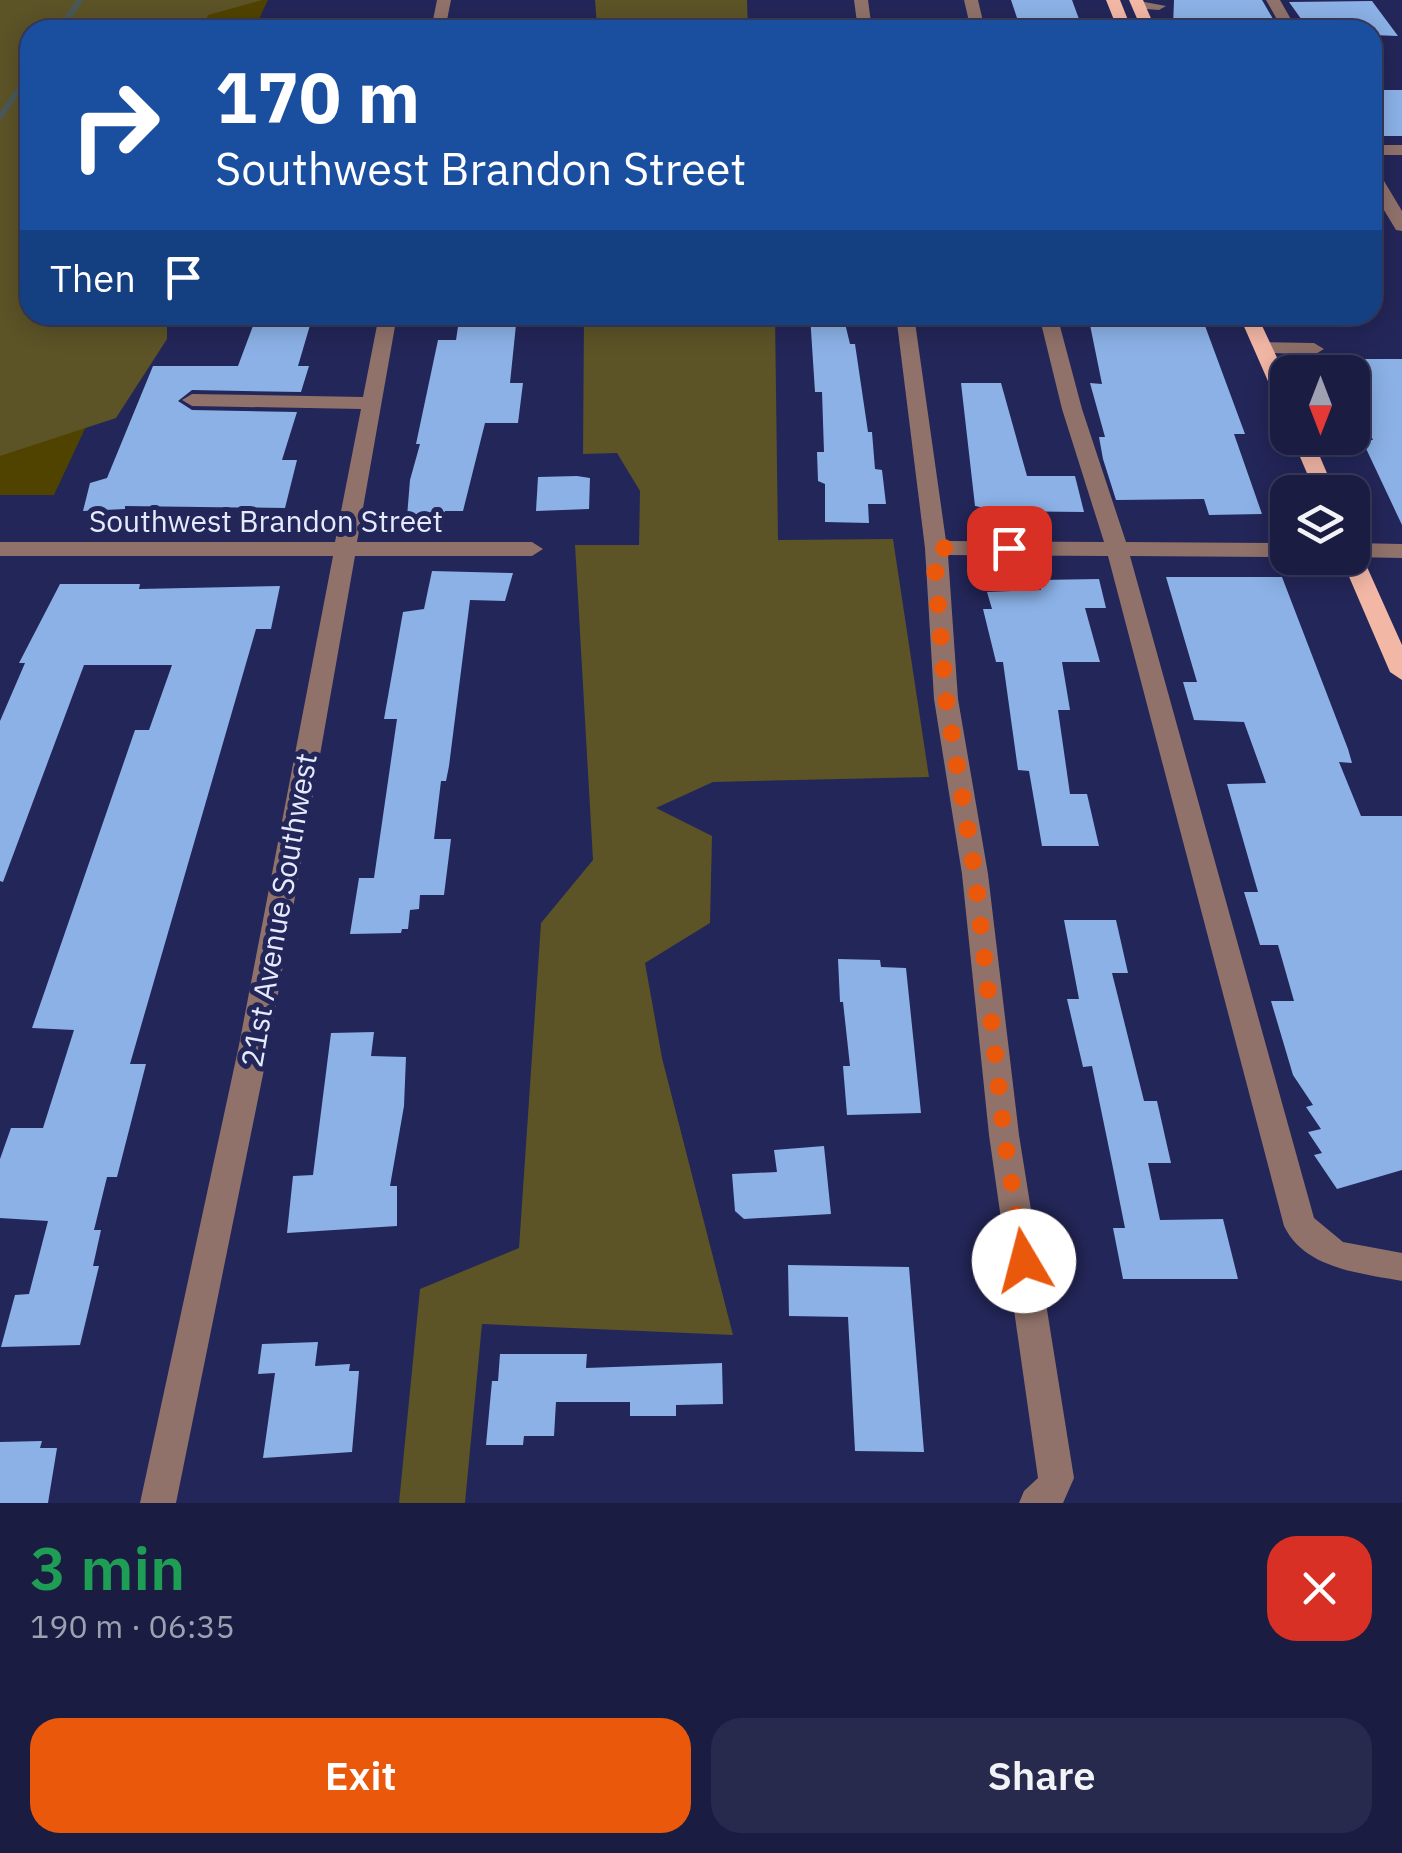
<!DOCTYPE html>
<html lang="en">
<head>
<meta charset="utf-8">
<style>
	body { margin:0; font-family:"IBM Plex Sans",sans-serif; background:#27294d; color:#f1f3f6; height:100vh; display:flex; flex-direction:column; font-size:38px; white-space:nowrap }
	* { box-sizing:border-box; margin:0 }
	p { font-size:32px; color:#9fa1b2 }
	.icon { flex:none; width:55px; height:55px; fill:none; stroke:currentColor; stroke-width:2; stroke-linecap:round; stroke-linejoin:round }
	.map { position:relative; height:1503px; overflow:hidden }
	.panel { display:flex; flex-direction:column; background:#1a1c42; flex:1 }
	.panel>* { flex:none }
	.guide { position:absolute; left:20px; top:20px; width:1362px; height:305px; border-radius:30px; box-shadow:0 5px 25px #0003,0 0 0 2px #383a5b; background:#1a4fa0; color:#fff; overflow:hidden }
	.needle { width:65px; rotate:180deg }
	.controls { position:absolute; left:1270px; top:355px; display:grid; gap:20px }
	.controls a { display:grid; place-items:center; width:100px; height:100px; border-radius:20px; background:#1a1c42; box-shadow:0 5px 25px #0003,0 0 0 2px #383a5b; font-size:50px }
	.pin { position:absolute; display:grid; place-items:center; width:85px; height:85px; color:#fff; margin:-42px; border-radius:20px; box-shadow:0 5px 15px #0006 }
	.me { position:absolute; width:110px; margin:-55px; rotate:352deg; stroke-linejoin:round; filter:drop-shadow(0 0 8px #0008) }
	.turn { display:flex; align-items:center; gap:35px; height:210px; padding:0 30px; font-size:45px }
	.turn .icon { width:130px; height:130px; stroke-width:2.5 }
	.turn b { display:block; font-size:70px; line-height:85px }
	.then { display:flex; align-items:center; height:95px; padding:0 30px; background:#0003; gap:20px; font-size:38px }
	.round { display:grid; place-items:center; flex:none; width:105px; height:105px; border-radius:30px; background:#27294d }
	.headline { display:flex; align-items:center; justify-content:space-between; height:170px; padding:0 30px }
	h1 { font-size:60px; font-weight:600; line-height:75px; color:#1e9e55 }
	.button { display:flex; gap:20px; margin-top:auto; padding:20px 30px }
	.button a { flex:1; height:115px; border-radius:30px; background:#ea580c; color:#fff; font-size:40px; font-weight:600; line-height:115px; text-align:center }
	.button a+a { background:#27294d; color:#f1f3f6 }
	.map>svg:first-child { display:block }
	.green { fill:#504300 }
	.forest { fill:#5c5327 }
	.lines { fill:none; stroke-linecap:round; stroke-linejoin:round }
	.stream { stroke:#4a5856; stroke-width:6 }
	.building { fill:#8bb1e6 }
	.minor { fill:#90726a; fill-rule:evenodd }
	.major { fill:#f3b7a5; fill-rule:evenodd }
	.route { stroke:#ea580c; stroke-width:18; stroke-dasharray:0 32.4 }
	.labels { text-anchor:middle; dominant-baseline:central; stroke-width:10; stroke-linejoin:round; paint-order:stroke }
	.street-label { font-size:30px; fill:#e6eafd; stroke:#232658 }
</style>
</head>
<body>
<div class="map">
<svg width="1402" height="1503" viewBox="0 0 1402 1503">
	<rect width="100%" height="100%" fill="#232658"/>
	<g class="green">
		<polygon points="116,0 268,0 254,30 98,30"/>
		<polygon points="0,188 30,315 138,315 54,495 0,495"/>
	</g>
	<g class="forest">
		<polygon points="0,0 262,0 208,15 201,30 30,30 30,315 167,315 167,339 116,418 0,456"/>
		<polygon points="595,0 747,0 748,30 597,27"/>
		<polygon points="584,315 775,315 778,540 893,539 929,777 713,782 656,808 712,836 710,923 645,963 662,1058 733,1335 482,1324 465,1503 399,1503 420,1289 519,1248 541,923 593,860 575,545 639,545 640,491 617,453 583,454"/>
	</g>
	<g class="lines">
		<g class="stream">
			<polyline points="59,30 80,0"/>
			<polyline points="0,117 30,73"/>
		</g>
	</g>
	<g class="building">
		<polygon points="1011,0 1072,0 1083,30 1021,30"/>
		<polygon points="1174,0 1262,0 1277,26 1173,26"/>
		<polygon points="1372,1 1398,36 1372,35 1372,30 1309,30 1289,2"/>
		<polygon points="1372,90 1402,90 1402,136 1381,136 1372,122"/>
		<polygon points="257,315 313,315 298,366 309,366 301,392 192,390 178,401 192,410 297,412 282,460 297,460 285,508 125,506 125,509 83,511 90,483 107,478 153,366 238,366"/>
		<polygon points="482,315 517,315 510,383 523,383 518,423 485,423 463,511 445,511 442,529 406,529 410,480 420,444 416,444 438,340 456,340 459,320 482,320"/>
		<polygon points="810,315 843,315 850,344 855,344 868,432 872,432 875,469 882,470 886,504 868,504 869,523 825,522 825,484 818,481 817,452 824,452 822,392 815,392"/>
		<polygon points="1088,315 1201,315 1245,434 1234,434 1262,514 1209,515 1204,499 1116,500 1103,459 1099,437 1105,437 1090,383 1102,384"/>
		<polygon points="1352,359 1402,359 1402,525 1362,440 1373,440 1352,397"/>
		<polygon points="961,383 1001,383 1027,476 1075,476 1084,512 1000,511 975,506"/>
		<polygon points="577,476 590,478 589,509 536,511 538,477"/>
		<polygon points="432,571 513,573 505,601 470,600 449,766 446,781 441,781 434,839 451,839 444,895 420,895 419,909 410,910 408,929 402,929 401,933 350,934 359,878 374,878 397,719 384,719 403,612 424,609"/>
		<polygon points="1166,577 1282,577 1348,749 1352,763 1339,762 1361,816 1402,816 1402,1170 1337,1189 1314,1155 1322,1153 1308,1132 1321,1129 1306,1107 1313,1105 1293,1075 1271,1001 1294,1001 1278,945 1260,945 1244,892 1258,892 1227,784 1266,783 1244,722 1194,720 1183,682 1197,682"/>
		<polygon points="1099,579 1106,608 1085,608 1100,662 1062,662 1070,710 1058,710 1070,794 1087,794 1099,846 1042,846 1029,771 1018,770 1003,662 996,662 983,609 992,609 987,592 1041,590 1039,580"/>
		<polygon points="60,584 140,584 139,589 280,586 271,629 256,629 130,1064 146,1064 117,1177 107,1177 94,1230 101,1230 93,1266 99,1266 80,1345 1,1347 15,1295 29,1294 48,1221 0,1218 0,1159 11,1128 43,1128 74,1030 32,1028 135,730 149,730 172,665 84,665 3,882 0,881 0,721 25,663 19,663"/>
		<polygon points="1064,920 1116,920 1128,973 1112,973 1144,1101 1157,1101 1171,1163 1148,1163 1160,1220 1223,1219 1238,1279 1123,1279 1113,1228 1125,1228 1112,1163 1092,1066 1083,1067 1067,999 1079,999"/>
		<polygon points="838,959 880,960 881,967 906,968 921,1113 847,1115 843,1066 850,1066 843,1002 840,1002"/>
		<polygon points="374,1032 371,1056 406,1057 404,1106 390,1186 397,1186 397,1226 287,1233 293,1176 313,1175 331,1033"/>
		<polygon points="824,1146 831,1214 744,1219 735,1211 732,1174 777,1172 774,1150"/>
		<polygon points="788,1265 909,1267 924,1452 855,1451 848,1317 789,1316"/>
		<polygon points="318,1342 315,1366 350,1364 349,1371 359,1371 352,1452 263,1458 275,1373 258,1374 262,1344"/>
		<polygon points="500,1354 587,1354 586,1368 722,1363 723,1404 676,1405 676,1416 630,1416 630,1402 556,1402 554,1436 524,1436 523,1445 486,1445 492,1381 498,1381"/>
		<polygon points="42,1441 40,1448 57,1448 48,1503 0,1503 0,1442"/>
	</g>
	<g class="lines">
		<g class="minor">
			<polygon points="437,0 451,0 445,30 431,30"/>
			<polygon points="854,0 868,0 872,30 858,30"/>
			<polygon points="964,0 978,0 985,30 971,30"/>
			<polygon points="1266,0 1280,0 1297,30 1283,30"/>
			<polygon points="1139,1 1166,6 1159,10 1134,8 1132,5"/>
			<rect x="1372" y="145" width="30" height="10"/>
			<polygon points="1372,170 1378,171 1402,211 1402,231 1396,230 1372,190"/>
			<polygon points="379,315 397,315 357,542 532,542 543,549 532,556 355,556 269,1045 176,1503 140,1503 239,1045 333,556 0,556 0,542 335,542 361,409 192,406 182,400 192,394 363,397"/>
			<path d="M896 315H914L946 541 1104 542 1062 409 1039 315H1057L1082 409 1126 542 1288 543V557L1130 556 1314 1218 1343 1242 1402 1253V1281C1360 1273 1305 1269 1284 1226L1108 556 948 555 958 699 988 874 1019 1135 1074 1478 1063 1503H1019L1024 1491 1038 1478 989 1135 962 874 934 699 925 548Z"/>
			<polygon points="1262,342 1314,343 1324,349 1314,355 1255,352 1255,344"/>
			<polygon points="1352,543 1402,544 1402,558 1352,557"/>
		</g>
		<g class="major">
			<polygon points="1106,0 1120,0 1132,30 1118,30"/>
			<polygon points="1129,0 1143,0 1156,30 1142,30"/>
			<polygon points="1239,315 1257,315 1288,381 1288,410 1278,404"/>
			<polygon points="1292,438 1312,438 1335,492 1315,492"/>
			<polygon points="1352,551 1363,558 1402,645 1402,680 1390,672 1341,558 1352,558"/>
		</g>
	</g>
	<g class="lines">
		<polyline class="route" points="1009,548 936,548 935,568 946,699 975,874 1004,1135 1024,1261"/>
	</g>
	<g class="labels">
		<g class="street-label">
			<text x="266" y="520">Southwest Brandon Street</text>
			<text transform="translate(278 910) rotate(-80)">21st Avenue Southwest</text>
		</g>
	</g>
</svg>
<div class="controls">
<a><svg class="needle" viewBox="-14 -14 28 28"><path d="M0-13l5 13h-10z" fill="#e53935"/><path d="M0 13l5-13h-10z" fill="#9fa1b2"/></svg></a>
<a><svg class="icon" aria-label="layers" viewBox="0 0 24 24"><path d="M12 4l9 5-9 5-9-5zM3 14l9 5 9-5"/></svg></a>
</div>
<div class="pin" style="left:1009px;top:548px;background:#d93025"><svg class="icon" aria-label="arrive" viewBox="0 0 24 24"><path d="M6 21V4h12l-3 4 3 4H6"/></svg></div>
<svg class="me" style="left:1024px;top:1261px" viewBox="-20 -20 40 40"><circle r="19" fill="#fff"/><path d="M0-13L10 11 0 6-10 11z" fill="#ea580c"/></svg>
<div class="guide">
<div class="turn"><svg class="icon" aria-label="right" viewBox="0 0 24 24"><path d="M7 20v-9h11M14 6l5 5-5 5"/></svg><div><b>170 m</b>Southwest Brandon Street</div></div>
<div class="then">Then<svg class="icon" aria-label="arrive" viewBox="0 0 24 24"><path d="M6 21V4h12l-3 4 3 4H6"/></svg></div>
</div>
</div>
<section class="panel">
<div class="headline"><div><h1>3 min</h1><p>190 m · 06:35</p></div><a class="round" style="background:#d93025;color:#fff"><svg class="icon" aria-label="close" viewBox="0 0 24 24"><path d="M6 6l12 12M18 6L6 18"/></svg></a></div>
<div class="button"><a>Exit</a><a>Share</a></div>
</section>
</body>
</html>
